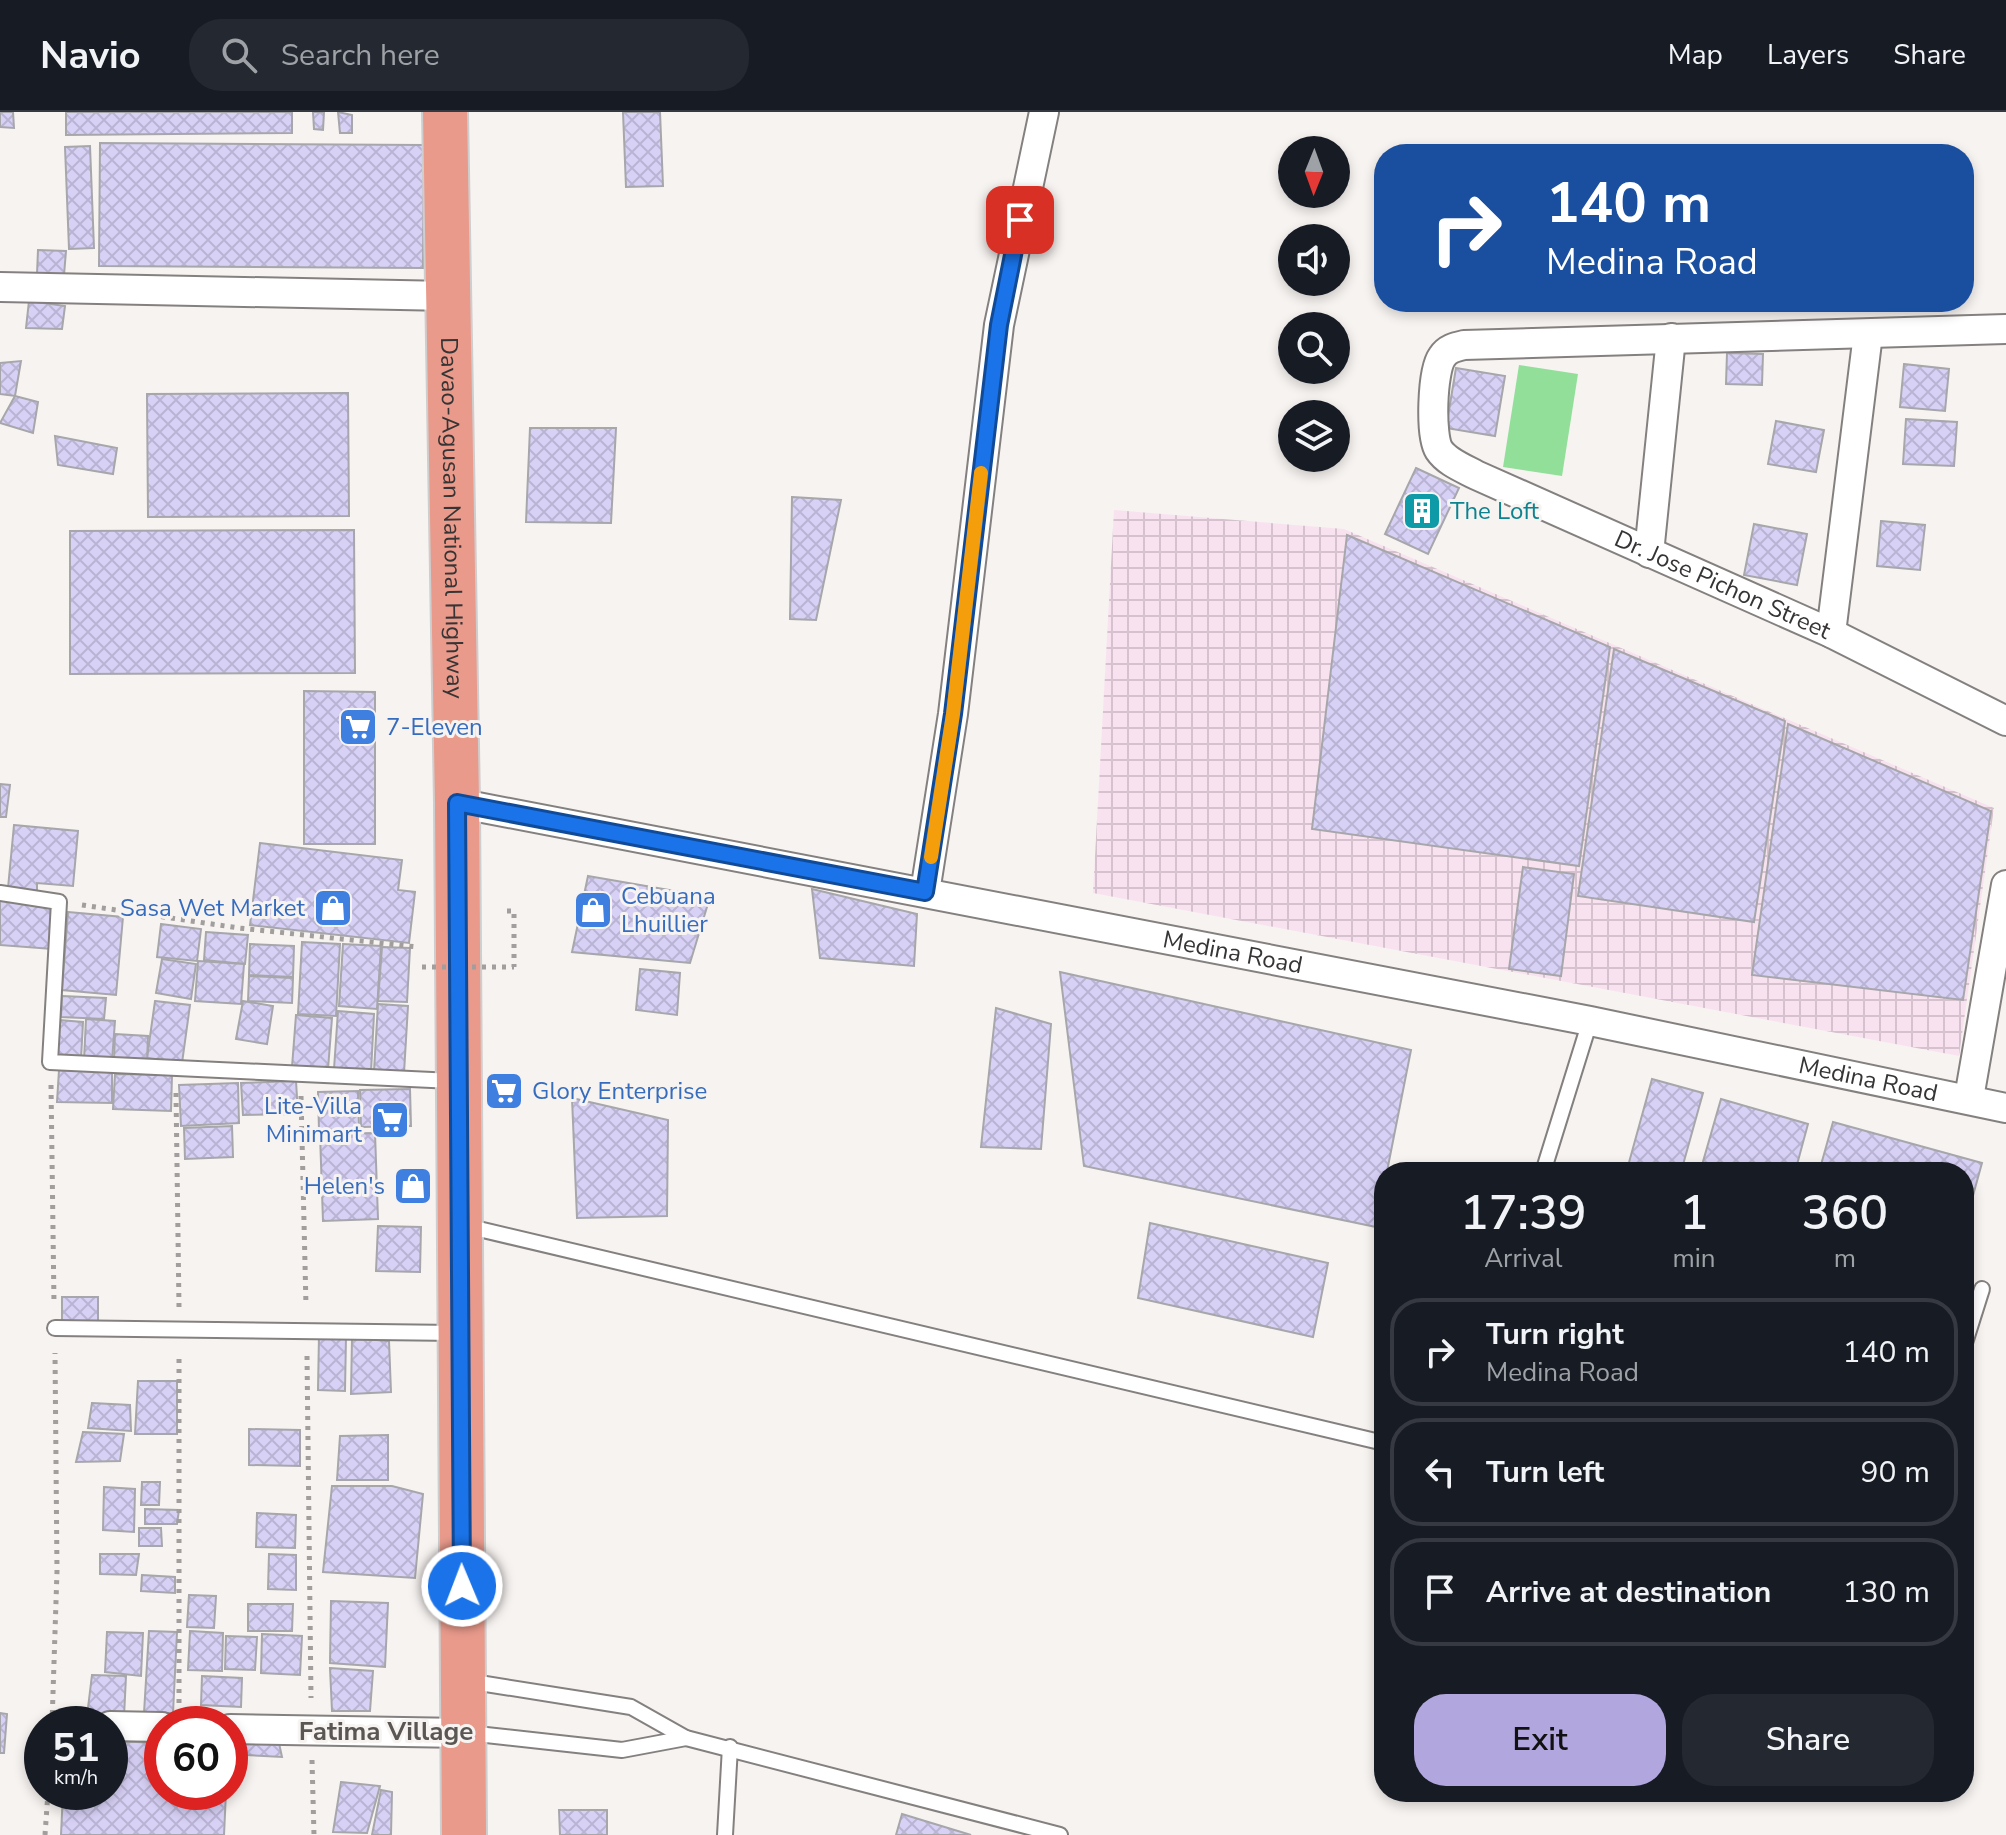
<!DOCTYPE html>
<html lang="en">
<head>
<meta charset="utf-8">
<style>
	body { margin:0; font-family:"Nunito Sans",sans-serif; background:#242831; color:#f1f3f6; height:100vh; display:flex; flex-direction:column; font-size:30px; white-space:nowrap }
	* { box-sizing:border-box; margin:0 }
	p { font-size:26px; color:#9ea1a6 }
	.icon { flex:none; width:44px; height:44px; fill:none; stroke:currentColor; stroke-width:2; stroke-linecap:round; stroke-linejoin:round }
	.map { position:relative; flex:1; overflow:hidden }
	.drawer { position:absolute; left:1374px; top:1050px; width:600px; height:640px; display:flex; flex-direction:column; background:#171b24; border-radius:32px; box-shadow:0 4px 12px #0003 }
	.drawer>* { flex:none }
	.hud { position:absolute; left:1374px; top:32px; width:600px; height:168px; border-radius:32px; box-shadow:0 4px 12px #0003; background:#1a4fa0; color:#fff; overflow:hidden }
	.needle { width:52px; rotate:181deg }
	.fabs { position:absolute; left:1278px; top:24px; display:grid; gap:16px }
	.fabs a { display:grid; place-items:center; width:72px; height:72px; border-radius:50%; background:#171b24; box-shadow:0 4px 12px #0003; font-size:40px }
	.speed { position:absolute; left:24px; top:1594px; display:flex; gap:16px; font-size:40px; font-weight:700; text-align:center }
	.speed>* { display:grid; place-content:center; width:104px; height:104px; border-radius:50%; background:#171b24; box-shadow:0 4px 12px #0003; line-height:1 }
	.speed small { font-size:20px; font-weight:400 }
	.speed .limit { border:12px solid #d22; background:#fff; color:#111 }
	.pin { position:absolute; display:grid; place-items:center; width:68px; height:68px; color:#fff; margin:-34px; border-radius:16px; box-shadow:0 4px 12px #0006 }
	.me { position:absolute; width:88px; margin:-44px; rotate:359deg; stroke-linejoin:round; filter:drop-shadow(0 0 6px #0008) }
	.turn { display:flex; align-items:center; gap:28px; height:168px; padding:0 40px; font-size:36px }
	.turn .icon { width:104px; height:104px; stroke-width:2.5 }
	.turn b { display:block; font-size:56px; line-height:68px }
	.eta { display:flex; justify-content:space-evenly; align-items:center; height:136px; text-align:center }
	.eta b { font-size:48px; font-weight:600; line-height:56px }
	.cta { display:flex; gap:16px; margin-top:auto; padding:16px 40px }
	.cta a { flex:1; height:92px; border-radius:32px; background:#b1a6dd; color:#111; font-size:32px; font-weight:600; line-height:92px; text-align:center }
	.cta a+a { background:#242831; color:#f1f3f6 }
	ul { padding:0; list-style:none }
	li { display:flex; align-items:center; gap:24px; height:108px; margin:0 16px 12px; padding:0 24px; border:4px solid #363941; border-radius:32px }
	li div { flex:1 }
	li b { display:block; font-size:30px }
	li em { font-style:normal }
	header { display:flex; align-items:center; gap:48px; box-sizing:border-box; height:112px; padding:0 40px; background:#171b24; border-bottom:2px solid #363941 }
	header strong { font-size:38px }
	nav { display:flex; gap:44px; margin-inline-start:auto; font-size:28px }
	.search { width:560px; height:72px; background:#242831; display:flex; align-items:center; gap:20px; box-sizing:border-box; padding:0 28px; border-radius:32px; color:#9ea1a6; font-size:30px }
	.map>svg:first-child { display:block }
	.industrial { fill:url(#industrial-grid) }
	.green { fill:#91df99 }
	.building { fill:url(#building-cross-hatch); stroke:#a7a6aa; stroke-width:2 }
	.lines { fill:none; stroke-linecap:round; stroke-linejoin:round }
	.service-casing { stroke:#84807f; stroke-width:18 }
	.minor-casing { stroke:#84807f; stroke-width:32 }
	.primary-casing { stroke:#cfcece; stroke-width:48 }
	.path { stroke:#a19e9d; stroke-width:5; stroke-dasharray:4 6; stroke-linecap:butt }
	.service { stroke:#fff; stroke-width:14 }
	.minor { stroke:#fff; stroke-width:28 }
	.primary { stroke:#e99a8b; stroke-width:44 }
	.path-bridge { stroke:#a19e9d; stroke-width:5; stroke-dasharray:4 6; stroke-linecap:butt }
	.route-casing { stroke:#114b97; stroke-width:20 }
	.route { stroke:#1a73e8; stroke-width:14 }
	.slow { stroke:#f59e0b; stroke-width:14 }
	.labels { text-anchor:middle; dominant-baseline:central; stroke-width:6; stroke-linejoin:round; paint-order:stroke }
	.culture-label { font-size:24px; fill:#0d838f; stroke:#f7f3f1; text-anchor:start }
	.street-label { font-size:24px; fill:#363434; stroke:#f7f3f1 }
	.shop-label { font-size:24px; fill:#366cbe; stroke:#f7f3f1; text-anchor:start }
	.neighbourhood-label { font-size:26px; font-weight:bold; fill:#5a5654; stroke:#f7f3f1 }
</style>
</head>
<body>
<header>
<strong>Navio</strong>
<div class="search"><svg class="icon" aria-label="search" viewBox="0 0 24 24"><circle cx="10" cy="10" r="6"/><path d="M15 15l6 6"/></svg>Search here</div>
<nav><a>Map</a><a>Layers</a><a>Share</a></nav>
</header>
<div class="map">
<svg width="2006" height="1723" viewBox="0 0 2006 1723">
	<defs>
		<pattern id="industrial-grid" width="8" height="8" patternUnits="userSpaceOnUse" patternTransform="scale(2)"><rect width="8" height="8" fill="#f9e2ef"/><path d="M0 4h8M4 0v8" fill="none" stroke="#d6c2ce"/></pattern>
		<pattern id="building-cross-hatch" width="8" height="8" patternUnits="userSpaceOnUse" patternTransform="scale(2)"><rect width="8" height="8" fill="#d8d1f6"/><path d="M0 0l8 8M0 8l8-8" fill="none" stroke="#bab4d4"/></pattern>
	</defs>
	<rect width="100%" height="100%" fill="#f7f3f1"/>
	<polygon class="industrial" points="1114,398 1344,417 1994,696 1959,944 1093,781"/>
	<polygon class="green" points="1519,253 1578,262 1562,364 1503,355"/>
	<g class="building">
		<polygon points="0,0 13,0 14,16 0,15"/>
		<polygon points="66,0 292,0 292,21 66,23"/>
		<polygon points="313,0 324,0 323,18 314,17"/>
		<polygon points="338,0 352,3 352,21 340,21"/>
		<polygon points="623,0 660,0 663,74 626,75"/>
		<polygon points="100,31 424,33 423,156 99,154"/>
		<polygon points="90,34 94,136 69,137 65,35"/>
		<polygon points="38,138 66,139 64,163 37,162"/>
		<polygon points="29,189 65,194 62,217 26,216"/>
		<polygon points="1727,241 1763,242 1762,273 1726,272"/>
		<polygon points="21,249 15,284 0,282 0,251"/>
		<polygon points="1904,252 1949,257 1945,299 1900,295"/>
		<polygon points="1456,256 1505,264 1495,324 1446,316"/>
		<polygon points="348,281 349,404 148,405 147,282"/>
		<polygon points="15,284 38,290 33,321 0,311"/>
		<polygon points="1906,307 1957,310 1954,354 1903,352"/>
		<polygon points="1776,309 1824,318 1816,360 1768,352"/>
		<polygon points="530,316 616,316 611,411 526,410"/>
		<polygon points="55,324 117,336 113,362 58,353"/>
		<polygon points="1416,356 1459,376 1428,442 1385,422"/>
		<polygon points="792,385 841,388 816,508 790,507"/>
		<polygon points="1881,409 1925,413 1920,458 1877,454"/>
		<polygon points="1754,412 1807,422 1797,473 1744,463"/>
		<polygon points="354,418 355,561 70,562 70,419"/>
		<polygon points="1347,423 1610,535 1579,754 1312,717"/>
		<polygon points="1614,537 1785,609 1754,810 1578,784"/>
		<polygon points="304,579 375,580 375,732 304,732"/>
		<polygon points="1788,612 1991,699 1963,888 1752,863"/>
		<polygon points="0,672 10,673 6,705 0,705"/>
		<polygon points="14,713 78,719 73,774 37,771 37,779 8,776"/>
		<polygon points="260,731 402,748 398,778 415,780 409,831 250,813"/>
		<polygon points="1523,755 1574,762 1561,864 1509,857"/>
		<polygon points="588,764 710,785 690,851 572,840"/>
		<polygon points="812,777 917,802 914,854 820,846"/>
		<polygon points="0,789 55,793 52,837 0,833"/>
		<polygon points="68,800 123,805 116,883 62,878"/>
		<polygon points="161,812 201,817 197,849 157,845"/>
		<polygon points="206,820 248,823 245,852 204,848"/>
		<polygon points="302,830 340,832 336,904 298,902"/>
		<polygon points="250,832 294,834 293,865 249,863"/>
		<polygon points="343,832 381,834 377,897 339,894"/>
		<polygon points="382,835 410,836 407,890 378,889"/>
		<polygon points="162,847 196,852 191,887 156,881"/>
		<polygon points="198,849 244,852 241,892 195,889"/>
		<polygon points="640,857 680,861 677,903 636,898"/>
		<polygon points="1060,860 1411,938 1376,1115 1084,1054"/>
		<polygon points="249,864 293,866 292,891 248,889"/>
		<polygon points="62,884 106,886 104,907 61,905"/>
		<polygon points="155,889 190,893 182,951 147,946"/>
		<polygon points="243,889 273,894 267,932 236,927"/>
		<polygon points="378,892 408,894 404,961 374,959"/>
		<polygon points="996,896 1051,912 1041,1037 981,1035"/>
		<polygon points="338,899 374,902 371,960 334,957"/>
		<polygon points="296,903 332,906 328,957 292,955"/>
		<polygon points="86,907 115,909 112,949 84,948"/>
		<polygon points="59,908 83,910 81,947 57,946"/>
		<polygon points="115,922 148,924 147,949 114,947"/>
		<polygon points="59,958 112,959 112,991 57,990"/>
		<polygon points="115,962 172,963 171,999 113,997"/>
		<polygon points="1652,967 1703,981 1681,1060 1649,1060 1628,1054"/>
		<polygon points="296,969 298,1002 243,1003 241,971"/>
		<polygon points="238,971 239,1011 181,1014 179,973"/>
		<polygon points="410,977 411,1014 361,1015 360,978"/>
		<polygon points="358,979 359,1017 319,1018 318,980"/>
		<polygon points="572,986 668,1008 667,1104 577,1106"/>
		<polygon points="1721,987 1808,1012 1795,1060 1700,1060"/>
		<polygon points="1833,1010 1982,1051 1964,1116 1964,1060 1819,1060"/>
		<polygon points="232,1014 233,1045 185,1047 184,1016"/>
		<polygon points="375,1021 378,1107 323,1109 320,1022"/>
		<polygon points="1150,1111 1328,1151 1313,1225 1138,1186"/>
		<polygon points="378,1114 421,1115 420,1160 376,1159"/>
		<rect x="62" y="1185" width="36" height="26"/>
		<polygon points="319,1223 346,1224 345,1279 318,1278"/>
		<polygon points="352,1226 389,1229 391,1280 351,1282"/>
		<polygon points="138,1269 177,1269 177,1322 135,1322"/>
		<polygon points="92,1291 130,1293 131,1319 88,1316"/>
		<polygon points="249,1317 300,1318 300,1354 249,1353"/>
		<polygon points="83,1320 124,1322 120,1349 76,1350"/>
		<polygon points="388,1323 388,1368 337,1368 340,1324"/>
		<polygon points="142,1370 160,1370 159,1393 141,1393"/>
		<polygon points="332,1374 392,1374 423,1382 415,1466 323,1460"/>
		<polygon points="104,1375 135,1377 134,1420 103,1418"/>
		<polygon points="145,1397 179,1398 177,1412 145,1412"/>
		<polygon points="257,1401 296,1403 295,1436 256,1435"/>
		<polygon points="139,1416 161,1416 162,1434 139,1434"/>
		<polygon points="100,1442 139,1442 136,1463 100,1462"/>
		<polygon points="269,1442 296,1443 296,1478 268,1477"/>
		<polygon points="142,1463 175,1465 175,1481 141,1479"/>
		<polygon points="189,1483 216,1484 214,1516 187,1515"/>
		<polygon points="331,1489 388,1491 385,1555 330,1551"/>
		<polygon points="248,1492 293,1492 292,1519 248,1519"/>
		<polygon points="149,1519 177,1520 173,1601 144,1601"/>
		<polygon points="190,1519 223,1521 222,1559 188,1558"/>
		<polygon points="107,1520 143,1521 141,1564 105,1560"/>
		<polygon points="262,1522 302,1524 300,1563 261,1561"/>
		<polygon points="226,1524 257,1525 255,1558 225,1557"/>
		<polygon points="330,1556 373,1559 370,1599 332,1599"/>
		<polygon points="92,1563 126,1564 124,1605 87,1604"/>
		<polygon points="202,1564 242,1566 241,1595 201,1593"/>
		<polygon points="0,1601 7,1602 4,1641 0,1641"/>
		<polygon points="277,1622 282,1645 246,1643 244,1626"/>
		<polygon points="110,1629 162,1631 162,1680 226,1680 224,1723 61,1723 63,1680 110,1680"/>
		<polygon points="341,1670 380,1674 367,1721 333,1720"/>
		<polygon points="381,1678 392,1680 391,1723 372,1723"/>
		<polygon points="559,1698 607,1698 607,1723 560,1723"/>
		<polygon points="902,1702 971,1723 896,1723"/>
	</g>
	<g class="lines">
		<defs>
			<g id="service">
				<polyline points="0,781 59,790 50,950 453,969"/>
				<polyline points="1543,1060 1590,909"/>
				<polyline points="466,1114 1384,1331"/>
				<polyline points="55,1216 456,1221"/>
				<polyline points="1964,1234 1982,1177"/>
				<polyline points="467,1569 631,1595 686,1626 1060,1723"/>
				<polyline points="468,1621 622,1638 686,1626"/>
				<polyline points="725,1723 730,1635"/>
			</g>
			<g id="minor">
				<polyline points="0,175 448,184"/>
				<path id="s1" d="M2006 217 1464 233C1455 235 1447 237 1442 245 1432 259 1430 324 1439 338 1447 350 1463 356 1476 363L1831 521 2006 609"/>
				<polyline points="1649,441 1671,226"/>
				<polyline points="1831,521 1868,222"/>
				<path id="s2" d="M457 691 1590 909 2006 996"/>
				<polyline points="925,780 953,602 999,213 1044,0"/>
				<polyline points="1969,986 2006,773"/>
				<polyline points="110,1614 162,1615"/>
				<polyline points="230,1617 463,1621"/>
			</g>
			<g id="primary">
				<path id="s3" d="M445 0 457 691 464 1723"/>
			</g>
		</defs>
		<use href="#service" class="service-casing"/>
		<use href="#minor" class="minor-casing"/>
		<use href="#primary" class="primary-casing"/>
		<g class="path">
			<polyline points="82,793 239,816 417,835"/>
			<polyline points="507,799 514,799 514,855"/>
			<polyline points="51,973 54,1191"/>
			<polyline points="176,981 179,1195"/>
			<polyline points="301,984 306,1194"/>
			<polyline points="307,1244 311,1586"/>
			<polyline points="179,1591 179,1241"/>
			<polyline points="52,1612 57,1459 55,1241"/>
			<polyline points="312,1648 314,1723"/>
			<polyline points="45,1723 48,1680"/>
		</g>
		<use href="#service" class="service"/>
		<use href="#minor" class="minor"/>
		<use href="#primary" class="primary"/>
		<polyline class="path-bridge" points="422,855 514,855"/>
	</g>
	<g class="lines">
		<defs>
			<polyline id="route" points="462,1474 457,691 925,780 953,602 999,213 1020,108"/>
		</defs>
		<use href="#route" class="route-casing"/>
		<use href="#route" class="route"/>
		<polyline class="slow" points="931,745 953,602 981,361"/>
	</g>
	<defs>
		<symbol id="building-square" viewBox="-11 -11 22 22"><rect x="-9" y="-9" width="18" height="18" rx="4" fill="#0f9aa8" stroke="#f7f3f1"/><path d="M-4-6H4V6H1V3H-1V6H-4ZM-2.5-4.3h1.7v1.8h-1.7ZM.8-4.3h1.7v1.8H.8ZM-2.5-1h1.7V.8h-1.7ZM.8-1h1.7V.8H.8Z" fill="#fff"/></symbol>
		<symbol id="supermarket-square" viewBox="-11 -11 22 22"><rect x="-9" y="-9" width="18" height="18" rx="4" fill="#3f7fe0" stroke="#f7f3f1"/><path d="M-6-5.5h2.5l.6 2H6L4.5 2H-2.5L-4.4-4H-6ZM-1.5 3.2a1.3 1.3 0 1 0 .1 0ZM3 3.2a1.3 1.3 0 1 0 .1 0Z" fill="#fff"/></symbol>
		<symbol id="shop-square" viewBox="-11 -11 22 22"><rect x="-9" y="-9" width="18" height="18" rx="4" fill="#3f7fe0" stroke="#f7f3f1"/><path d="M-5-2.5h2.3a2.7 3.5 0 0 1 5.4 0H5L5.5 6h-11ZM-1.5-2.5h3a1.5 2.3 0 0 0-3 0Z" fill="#fff"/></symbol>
	</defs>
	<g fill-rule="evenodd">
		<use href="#building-square" x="1400" y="377" width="44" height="44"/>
		<use href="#supermarket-square" x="336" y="593" width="44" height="44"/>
		<use href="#shop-square" x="311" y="774" width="44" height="44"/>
		<use href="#shop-square" x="571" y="776" width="44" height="44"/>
		<use href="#supermarket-square" x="482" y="957" width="44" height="44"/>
		<use href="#supermarket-square" x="368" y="986" width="44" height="44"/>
		<use href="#shop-square" x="391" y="1052" width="44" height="44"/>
	</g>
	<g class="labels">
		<g class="culture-label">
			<text x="1450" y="399">The Loft</text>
		</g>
		<g class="street-label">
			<text stroke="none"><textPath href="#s3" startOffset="406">Davao-Agusan National Highway</textPath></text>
			<text stroke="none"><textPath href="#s1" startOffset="978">Dr. Jose Pichon Street</textPath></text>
			<text stroke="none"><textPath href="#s2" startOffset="790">Medina Road</textPath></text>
			<text stroke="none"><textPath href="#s2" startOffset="1438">Medina Road</textPath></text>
		</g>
		<g class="shop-label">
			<text x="386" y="615">7-Eleven</text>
			<text x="621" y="784">Cebuana<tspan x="621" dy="28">Lhuillier</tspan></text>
			<text x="305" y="796" text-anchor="end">Sasa Wet Market</text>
			<text x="532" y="979">Glory Enterprise</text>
			<text x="362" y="994" text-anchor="end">Lite-Villa<tspan x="362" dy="28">Minimart</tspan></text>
			<text x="385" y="1074" text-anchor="end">Helen's</text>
		</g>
		<g class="neighbourhood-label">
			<text x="386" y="1619">Fatima Village</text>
		</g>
	</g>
</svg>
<div class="fabs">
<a><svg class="needle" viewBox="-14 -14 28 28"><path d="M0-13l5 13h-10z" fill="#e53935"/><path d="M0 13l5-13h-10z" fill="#9ea1a6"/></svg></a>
<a><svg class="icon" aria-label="sound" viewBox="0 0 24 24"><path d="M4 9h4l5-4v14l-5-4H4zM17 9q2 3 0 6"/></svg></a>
<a><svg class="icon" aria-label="search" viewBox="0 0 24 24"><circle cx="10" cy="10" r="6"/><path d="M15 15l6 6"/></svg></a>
<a><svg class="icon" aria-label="layers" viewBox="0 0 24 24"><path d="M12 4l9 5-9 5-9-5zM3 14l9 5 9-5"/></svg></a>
</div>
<div class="speed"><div>51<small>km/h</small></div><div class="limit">60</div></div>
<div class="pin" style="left:1020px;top:108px;background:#d93025"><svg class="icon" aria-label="arrive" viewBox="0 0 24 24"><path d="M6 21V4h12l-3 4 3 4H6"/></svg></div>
<svg class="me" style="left:462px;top:1474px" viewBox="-20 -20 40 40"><circle r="17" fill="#1a73e8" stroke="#fff" stroke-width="3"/><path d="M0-11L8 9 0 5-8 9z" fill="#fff"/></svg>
<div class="hud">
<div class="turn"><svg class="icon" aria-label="right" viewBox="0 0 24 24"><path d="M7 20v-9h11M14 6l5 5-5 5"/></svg><div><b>140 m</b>Medina Road</div></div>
</div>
<section class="drawer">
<div class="eta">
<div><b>17:39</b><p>Arrival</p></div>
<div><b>1</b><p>min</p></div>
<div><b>360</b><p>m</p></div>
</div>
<ul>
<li><svg class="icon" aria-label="right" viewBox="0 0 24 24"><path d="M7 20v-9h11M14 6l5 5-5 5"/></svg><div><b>Turn right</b><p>Medina Road</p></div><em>140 m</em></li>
<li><svg class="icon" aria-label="left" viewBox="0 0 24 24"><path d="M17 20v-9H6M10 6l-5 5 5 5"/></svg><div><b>Turn left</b></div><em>90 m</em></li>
<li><svg class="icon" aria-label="arrive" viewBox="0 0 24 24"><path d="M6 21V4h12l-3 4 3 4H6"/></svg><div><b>Arrive at destination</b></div><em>130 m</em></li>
</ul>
<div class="cta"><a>Exit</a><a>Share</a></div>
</section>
</div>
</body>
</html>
